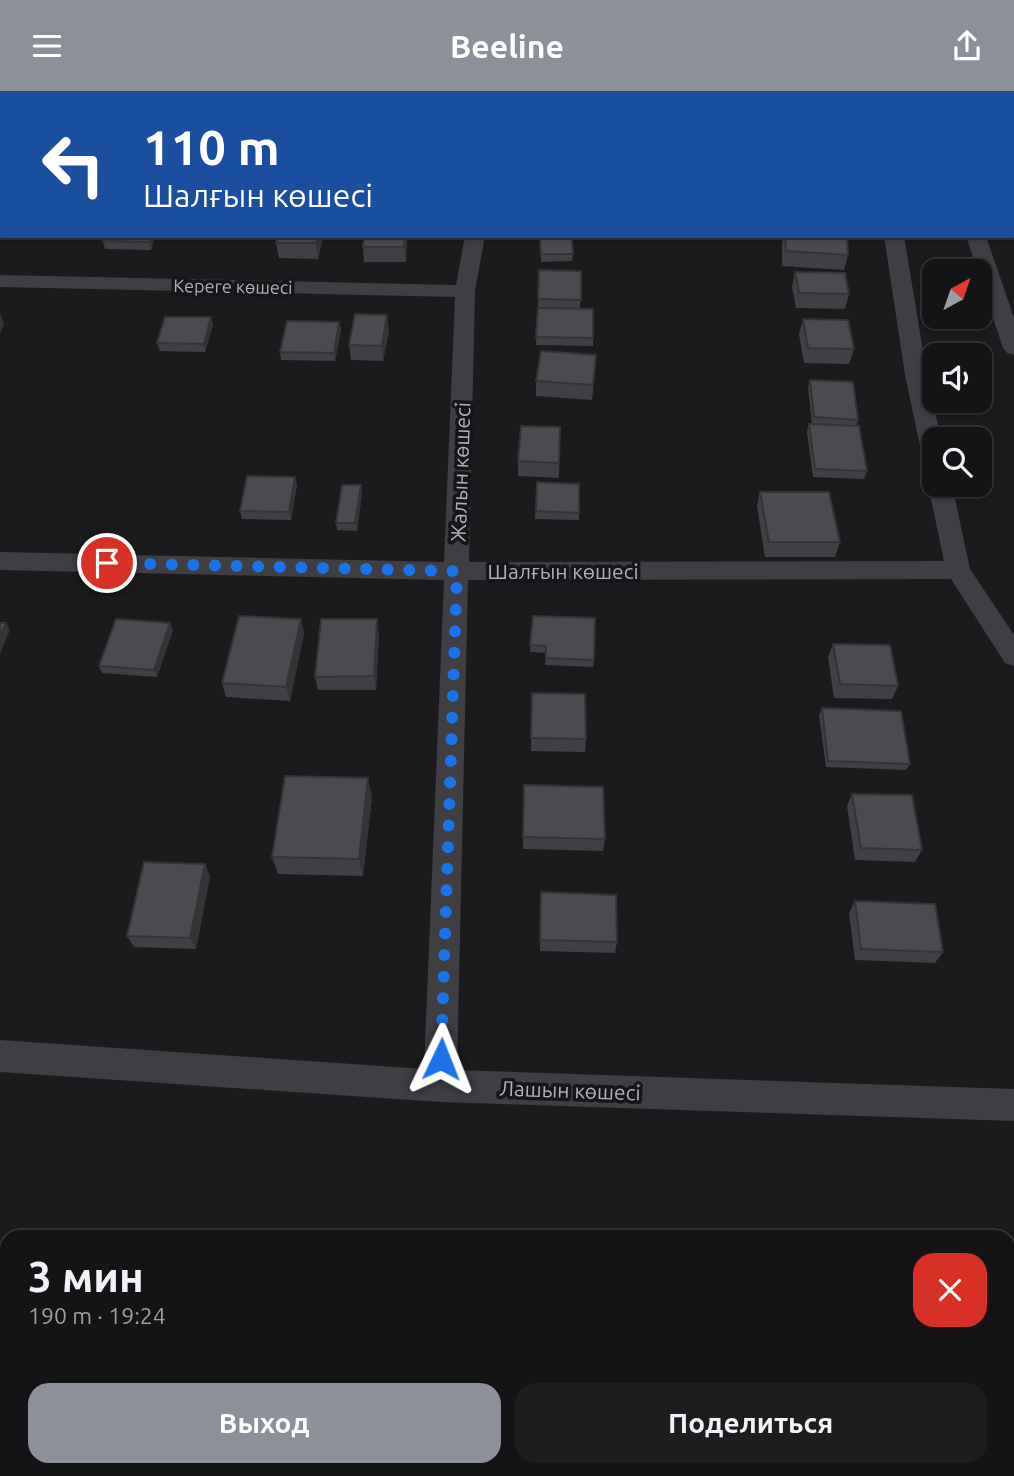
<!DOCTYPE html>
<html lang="ru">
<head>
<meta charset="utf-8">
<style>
	body { margin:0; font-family:Ubuntu,sans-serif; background:#1d1d1f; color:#f1f3f6; height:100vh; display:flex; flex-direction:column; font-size:26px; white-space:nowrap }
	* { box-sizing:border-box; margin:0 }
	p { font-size:23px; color:#9d9ea1 }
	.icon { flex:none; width:38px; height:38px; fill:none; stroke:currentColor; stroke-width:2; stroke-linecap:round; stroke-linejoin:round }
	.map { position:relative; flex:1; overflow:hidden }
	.panel { position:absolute; left:0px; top:1139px; width:1015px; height:247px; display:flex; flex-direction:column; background:#141416; border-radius:21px 21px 0 0; box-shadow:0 2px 5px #0004,0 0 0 2px #333335 }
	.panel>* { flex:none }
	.top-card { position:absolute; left:0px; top:0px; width:1015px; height:147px; box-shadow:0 2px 5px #0004,0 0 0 2px #333335; background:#1a4fa0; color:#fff; overflow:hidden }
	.needle { width:46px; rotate:40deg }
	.controls { position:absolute; left:922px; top:168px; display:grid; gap:14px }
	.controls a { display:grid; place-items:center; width:70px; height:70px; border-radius:14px; background:#141416; box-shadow:0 2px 5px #0004,0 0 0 2px #333335; font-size:35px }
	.pin { position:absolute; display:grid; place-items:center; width:60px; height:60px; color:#fff; margin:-30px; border:4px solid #fff; border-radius:50%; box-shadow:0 2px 7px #0007 }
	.me { position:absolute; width:77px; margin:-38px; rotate:2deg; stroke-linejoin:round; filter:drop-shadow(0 0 5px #0008) }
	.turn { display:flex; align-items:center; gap:24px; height:147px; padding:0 28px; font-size:32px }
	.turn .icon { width:91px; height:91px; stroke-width:2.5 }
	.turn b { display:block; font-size:49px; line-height:60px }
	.round { display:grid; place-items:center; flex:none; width:74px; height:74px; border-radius:21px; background:#1d1d1f }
	.summary { display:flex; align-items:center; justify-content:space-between; height:119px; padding:0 28px }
	h1 { font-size:42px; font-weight:600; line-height:52px }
	.primary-button { display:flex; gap:14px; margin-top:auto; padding:14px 28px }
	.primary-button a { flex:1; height:80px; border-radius:21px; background:#8c9099; color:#fff; font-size:28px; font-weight:600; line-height:80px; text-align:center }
	.primary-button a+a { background:#1d1d1f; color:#f1f3f6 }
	header { display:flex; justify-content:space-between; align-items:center; height:91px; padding:0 28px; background:#8c9099; color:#fff; font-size:32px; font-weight:600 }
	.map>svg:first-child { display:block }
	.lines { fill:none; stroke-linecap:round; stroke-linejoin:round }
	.street { fill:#3e3e43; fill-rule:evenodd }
	.wall { fill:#404044 }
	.shaded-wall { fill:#343437 }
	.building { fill:#4a4b4f; stroke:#343437; stroke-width:2 }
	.route { stroke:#1a73e8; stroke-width:12; stroke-dasharray:0 21.6 }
	.labels { text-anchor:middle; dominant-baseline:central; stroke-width:7; stroke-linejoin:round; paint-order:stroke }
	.far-street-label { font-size:18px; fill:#aeb1bb; stroke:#161618 }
	.street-label { font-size:21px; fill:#aeb1bb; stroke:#161618 }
</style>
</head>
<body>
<header><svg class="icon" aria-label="menu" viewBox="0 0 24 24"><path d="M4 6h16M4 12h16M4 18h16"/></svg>Beeline<svg class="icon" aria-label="share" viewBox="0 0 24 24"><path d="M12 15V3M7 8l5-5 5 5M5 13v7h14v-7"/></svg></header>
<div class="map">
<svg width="1014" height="1385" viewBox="0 0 1014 1385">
	<rect width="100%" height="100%" fill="#1b1b1d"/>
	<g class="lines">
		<g class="street">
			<polygon points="403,0 546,0 547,2 405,2"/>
			<rect x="872" y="0" width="18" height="2"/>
			<rect x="1013" y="58" width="1" height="10"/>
			<polygon points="465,145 485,145 475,200 469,471 944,470 928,394 934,387 934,394 952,394 970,478 1014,544 1014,575 1005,572 951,488 468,489 457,979 1014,998 1014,1030 440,1011 0,981 0,949 424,978 444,489 0,479 0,461 444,471 455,206 0,196 0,184 456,194"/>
			<polygon points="884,145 904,145 927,284 941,348 934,348 934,377 926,375 923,369 905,284"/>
			<polygon points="966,145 986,145 1014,227 1014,264 1007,262 1003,257"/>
		</g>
	</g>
	<g class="wall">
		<polygon points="105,145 155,145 151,159 105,158 103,150"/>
		<polygon points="278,145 323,145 318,168 279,167 276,152"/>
		<polygon points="407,145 406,171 364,171 363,156"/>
		<polygon points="784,145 847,145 848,164 844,179 782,175 782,152"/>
		<polygon points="540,148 573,163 572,170 541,171"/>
		<polygon points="539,179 581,180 580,217 538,216"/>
		<polygon points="795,181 849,203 845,218 796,217 792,196"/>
		<polygon points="538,217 593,247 593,255 536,254"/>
		<polygon points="211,226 213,234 205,261 160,260 157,252"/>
		<polygon points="803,228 854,258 849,273 804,272 799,243"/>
		<polygon points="339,231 341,238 335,270 281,269 280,261"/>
		<polygon points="389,239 383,270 351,269 349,254"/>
		<polygon points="595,279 592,309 536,305 536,290"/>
		<polygon points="810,289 858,329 856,335 867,380 864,388 813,386 807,341 809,333 812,333 808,296"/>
		<polygon points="560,336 559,387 518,385 518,370"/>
		<polygon points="537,391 579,393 579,429 535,428"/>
		<polygon points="297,394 291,429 242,428 240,420"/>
		<polygon points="760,401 840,451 835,466 765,466 757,415"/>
		<polygon points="362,402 357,440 337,439 336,432"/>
		<polygon points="533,525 594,569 593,576 545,574 546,562 530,561"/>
		<polygon points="170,532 173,539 157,586 102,582 99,575"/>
		<polygon points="304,542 290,610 226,606 222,592"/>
		<polygon points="379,542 376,599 318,599 315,586"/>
		<polygon points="833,553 898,595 892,608 834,607 828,566"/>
		<polygon points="532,602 586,648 585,661 531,660"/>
		<polygon points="822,617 910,673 906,679 826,676 819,624"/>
		<polygon points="524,694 605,748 603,760 523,758"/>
		<polygon points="852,703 922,759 915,771 855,769 847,715"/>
		<polygon points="372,705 363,785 278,783 272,766"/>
		<polygon points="210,785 196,858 134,856 127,845"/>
		<polygon points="541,801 617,851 615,862 540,860"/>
		<polygon points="855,810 943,861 935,872 855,869 849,822"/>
	</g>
	<g class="shaded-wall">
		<polygon points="2,25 2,47 0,42 0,28"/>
		<polygon points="151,145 155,145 151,159 149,151"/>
		<polygon points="318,145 323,145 318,168 316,152"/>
		<polygon points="405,145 407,145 406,171 404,156"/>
		<polygon points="0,222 4,232 0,243"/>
		<polygon points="387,224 389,239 383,270 382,255"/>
		<polygon points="211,226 213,234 205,261 204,253"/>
		<polygon points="339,231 341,238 335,270 334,262"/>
		<polygon points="295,386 297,394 291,429 289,421"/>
		<polygon points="361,394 362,402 357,440 355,432"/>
		<polygon points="301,528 304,542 290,610 286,596"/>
		<polygon points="377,528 379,542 376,599 374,585"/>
		<polygon points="6,532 10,539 0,563 0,546"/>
		<polygon points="170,532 173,539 157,586 154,579"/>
		<polygon points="368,687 372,705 363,785 359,768"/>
		<polygon points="205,773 210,785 196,858 190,847"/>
	</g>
	<g class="building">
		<polygon points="0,9 2,9 2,25 0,28"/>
		<polygon points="105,145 151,145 149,151 103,150"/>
		<polygon points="278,145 318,145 316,152 276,152"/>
		<polygon points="364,145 405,145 404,156 363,156"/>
		<polygon points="785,145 847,145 848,164 786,160"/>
		<polygon points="540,148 572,148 573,163 541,163"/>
		<polygon points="539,179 581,180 581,209 538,208"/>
		<polygon points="795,181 845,182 849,203 799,202"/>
		<polygon points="538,217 593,218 593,247 536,246"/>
		<polygon points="355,223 387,224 382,255 349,254"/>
		<polygon points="165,226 211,226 204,253 157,252"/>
		<polygon points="803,228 848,229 854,258 808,257"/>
		<polygon points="287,230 339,231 334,262 280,261"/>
		<polygon points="541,260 596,264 593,294 536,290"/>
		<polygon points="810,289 853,291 858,329 814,326"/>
		<polygon points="809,333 859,335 867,380 815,378"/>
		<polygon points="521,335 560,336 559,372 518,370"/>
		<polygon points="247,385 295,386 289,421 240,420"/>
		<polygon points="537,391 579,393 579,422 536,420"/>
		<polygon points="342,394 361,394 355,432 336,432"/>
		<polygon points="760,401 829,401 840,451 769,451"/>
		<polygon points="239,525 301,528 286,596 222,592"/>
		<polygon points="533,525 595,527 594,569 546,567 546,555 530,554"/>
		<polygon points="116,528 170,532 154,579 99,575"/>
		<polygon points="321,528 377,528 374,585 315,586"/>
		<polygon points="0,532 6,532 0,546"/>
		<polygon points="833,553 890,554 898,595 840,593"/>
		<polygon points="532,602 585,603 586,648 531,647"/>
		<polygon points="822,617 901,620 910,673 828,670"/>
		<polygon points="285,685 368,687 359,768 272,766"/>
		<polygon points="524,694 603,696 605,748 523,746"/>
		<polygon points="852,703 912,704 922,759 861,757"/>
		<polygon points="144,771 205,773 190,847 127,845"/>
		<polygon points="541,801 616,804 617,851 540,849"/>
		<polygon points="855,810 935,813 943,861 861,858"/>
	</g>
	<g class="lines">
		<polyline class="route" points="107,472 457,480 441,968"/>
	</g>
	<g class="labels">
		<g class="far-street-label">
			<text transform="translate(233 195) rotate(1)">Кереге көшесі</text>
		</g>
		<g class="street-label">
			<text transform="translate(460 381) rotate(-88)">Жалын көшесі</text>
			<text x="563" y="480">Шалғын көшесі</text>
			<text transform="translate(570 999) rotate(2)">Лашын көшесі</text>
		</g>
	</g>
</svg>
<div class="controls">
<a><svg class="needle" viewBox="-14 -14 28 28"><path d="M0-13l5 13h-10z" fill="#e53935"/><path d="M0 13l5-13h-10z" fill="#9d9ea1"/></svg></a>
<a><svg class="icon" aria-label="sound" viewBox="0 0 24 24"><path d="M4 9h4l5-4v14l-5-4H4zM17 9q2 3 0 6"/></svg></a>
<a><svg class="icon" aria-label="search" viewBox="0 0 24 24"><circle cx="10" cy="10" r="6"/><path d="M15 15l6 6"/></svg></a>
</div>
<div class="pin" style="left:107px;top:472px;background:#d93025"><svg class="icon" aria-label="arrive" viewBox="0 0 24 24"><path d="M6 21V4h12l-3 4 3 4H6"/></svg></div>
<svg class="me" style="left:441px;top:968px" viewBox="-20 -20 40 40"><path d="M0-17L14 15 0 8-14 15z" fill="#1a73e8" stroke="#fff" stroke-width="4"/></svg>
<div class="top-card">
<div class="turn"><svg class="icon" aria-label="left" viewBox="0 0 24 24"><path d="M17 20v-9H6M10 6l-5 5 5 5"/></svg><div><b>110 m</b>Шалғын көшесі</div></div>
</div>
<section class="panel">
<div class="summary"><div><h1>3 мин</h1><p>190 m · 19:24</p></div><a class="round" style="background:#d93025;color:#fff"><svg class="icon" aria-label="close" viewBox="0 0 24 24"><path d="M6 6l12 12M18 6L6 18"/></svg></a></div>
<div class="primary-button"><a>Выход</a><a>Поделиться</a></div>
</section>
</div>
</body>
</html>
